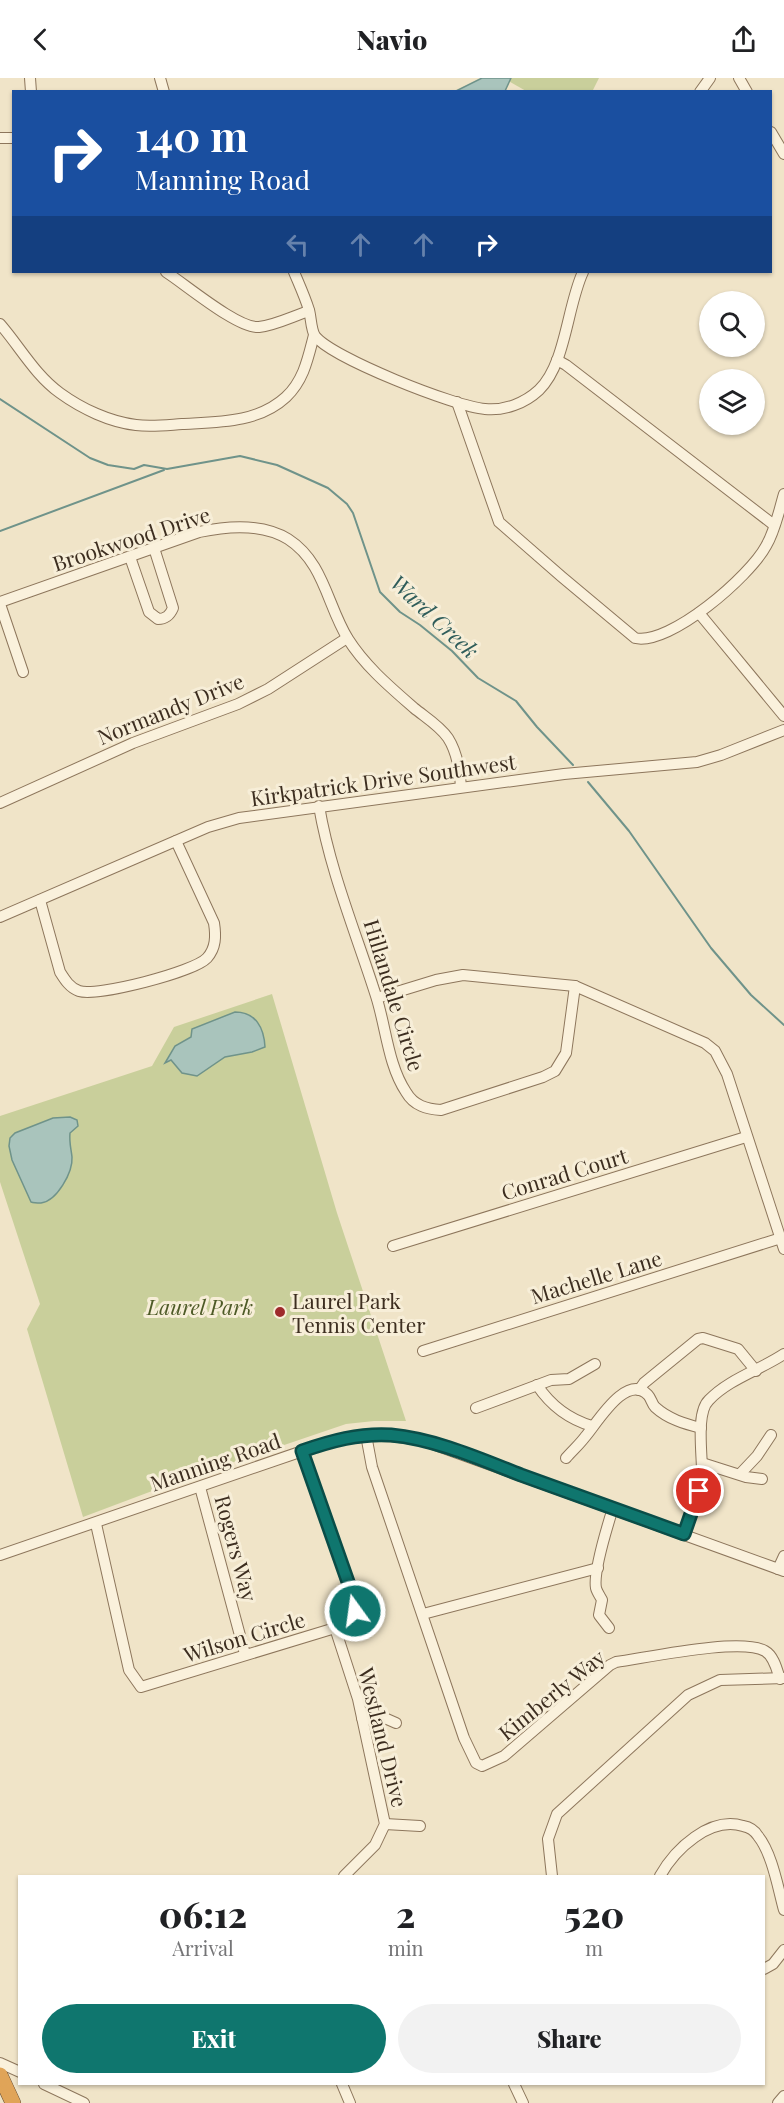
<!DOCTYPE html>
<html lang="en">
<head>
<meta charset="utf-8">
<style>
	body { margin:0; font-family:"Playfair Display",serif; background:#f2f2f2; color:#202124; height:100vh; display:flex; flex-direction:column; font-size:22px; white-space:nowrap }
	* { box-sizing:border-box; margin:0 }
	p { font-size:20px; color:#757577 }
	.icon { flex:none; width:33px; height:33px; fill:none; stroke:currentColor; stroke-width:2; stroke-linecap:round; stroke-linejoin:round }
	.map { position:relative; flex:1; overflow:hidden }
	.sheet { position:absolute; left:18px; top:1797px; width:747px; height:210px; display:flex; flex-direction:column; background:#fff; border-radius:0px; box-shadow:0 2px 4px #0004 }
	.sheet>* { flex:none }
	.top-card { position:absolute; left:12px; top:12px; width:760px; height:183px; border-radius:0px; box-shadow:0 2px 4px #0004; background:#1a4fa0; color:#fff; overflow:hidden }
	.fabs { position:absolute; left:699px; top:213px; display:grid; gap:12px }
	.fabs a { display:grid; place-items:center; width:66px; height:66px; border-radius:50%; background:#fff; box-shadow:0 2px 4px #0004; font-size:30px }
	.pin { position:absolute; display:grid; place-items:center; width:51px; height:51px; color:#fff; margin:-26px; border:3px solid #fff; border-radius:50%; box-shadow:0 2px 6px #0007 }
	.me { position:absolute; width:66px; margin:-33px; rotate:346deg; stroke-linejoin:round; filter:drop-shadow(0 0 4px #0008) }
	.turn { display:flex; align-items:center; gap:21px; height:126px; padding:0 24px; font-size:27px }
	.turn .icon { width:78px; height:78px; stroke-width:2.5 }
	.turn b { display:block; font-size:42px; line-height:51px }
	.lanes { display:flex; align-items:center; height:57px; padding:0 24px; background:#0003; justify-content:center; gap:30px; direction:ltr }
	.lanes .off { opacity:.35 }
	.eta { display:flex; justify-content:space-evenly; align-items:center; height:102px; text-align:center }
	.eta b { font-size:36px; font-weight:800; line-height:42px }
	.action { display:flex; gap:12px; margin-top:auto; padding:12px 24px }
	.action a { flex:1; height:69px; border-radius:36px; background:#0f766e; color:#fff; font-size:24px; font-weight:800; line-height:69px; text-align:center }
	.action a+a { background:#f2f2f2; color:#202124 }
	header { display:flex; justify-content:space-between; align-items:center; height:78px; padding:0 24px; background:#fff; font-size:27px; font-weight:800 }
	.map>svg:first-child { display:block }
	.green { fill:#c9cf9b }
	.water { fill:#a9c4bc; stroke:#6f938a; stroke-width:1.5 }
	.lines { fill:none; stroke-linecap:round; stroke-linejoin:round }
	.stream { stroke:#6f938a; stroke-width:2 }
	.minor-casing { stroke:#8d765c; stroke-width:12 }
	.highway-casing { stroke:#5b4430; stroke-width:16 }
	.minor { stroke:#faf1dc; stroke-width:10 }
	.highway { stroke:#e0a458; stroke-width:15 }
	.route-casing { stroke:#0a4d48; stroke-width:15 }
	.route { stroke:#0f766e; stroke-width:10 }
	.poi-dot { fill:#9e2a2b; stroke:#f7eed8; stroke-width:2 }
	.labels { text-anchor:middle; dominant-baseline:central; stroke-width:6; stroke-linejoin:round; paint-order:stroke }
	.street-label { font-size:21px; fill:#3d2e20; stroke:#f7eed8 }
	.poi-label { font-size:21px; fill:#3d2e20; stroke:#f7eed8; text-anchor:start }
	.park-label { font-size:21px; font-style:italic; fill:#4d5a26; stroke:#f7eed8 }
	.water-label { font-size:22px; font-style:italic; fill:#2f5d5a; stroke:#f7eed8 }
</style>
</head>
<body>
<header><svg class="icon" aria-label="back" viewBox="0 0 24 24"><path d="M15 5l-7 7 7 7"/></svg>Navio<svg class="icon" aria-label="share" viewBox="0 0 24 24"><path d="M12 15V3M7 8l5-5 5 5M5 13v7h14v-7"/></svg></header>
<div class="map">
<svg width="784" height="2025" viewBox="0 0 784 2025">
	<rect width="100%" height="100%" fill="#f0e4c8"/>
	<g class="green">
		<polygon points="503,0 599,0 592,14 526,13"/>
		<polygon points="272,916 337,1135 406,1343 374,1343 346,1346 184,1401 83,1439 27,1251 40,1226 0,1104 0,1038 152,988 174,949"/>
	</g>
	<g class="water">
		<polygon points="482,0 511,0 505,13 456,13"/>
		<path d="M235 934C256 934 264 950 265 969L252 974 225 979 197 998 182 995 171 982 165 985 175 968 191 959 192 951Z"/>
		<path d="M70 1039 77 1042 78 1048 70 1055C69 1064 71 1070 72 1079 73 1094 57 1123 41 1125 37 1125 34 1125 31 1124L12 1082 9 1068 10 1060 15 1055 53 1040Z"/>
	</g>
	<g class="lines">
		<g class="stream">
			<polyline points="0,321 90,380 108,387 134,391 144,387 167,391 240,378 277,387 328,410 347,426 353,435 380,514 400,534 420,547 452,573 478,600 516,623 537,649 573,687"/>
			<polyline points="0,453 164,392"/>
			<polyline points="588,704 629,753 711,870 751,917 784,947"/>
		</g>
		<defs>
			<g id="minor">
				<polyline points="30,0 31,14"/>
				<polyline points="160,0 164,14"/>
				<polyline points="739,0 747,14"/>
				<polyline points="700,14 710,0"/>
				<polyline points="771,54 784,76"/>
				<polyline points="0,60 14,60"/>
				<path d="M166 194C185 206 238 251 259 249 276 247 293 238 309 233"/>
				<path d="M294 194C299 206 305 219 309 232 311 239 311 252 315 258 332 280 456 329 485 331 505 333 525 325 539 312 566 286 567 228 583 194"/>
				<path d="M0 246C20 269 35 297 60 315 82 331 110 344 136 347 151 349 167 347 182 346 218 344 258 345 286 319 304 302 308 280 314 257"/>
				<polyline points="557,282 566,287 774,447"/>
				<path d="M457 324 499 444 562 499 635 560C670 568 750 498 766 468 775 453 779 433 784 416"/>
				<path d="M130 479 149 534 158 541C166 541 170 537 173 530L154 470"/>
				<path d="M0 524 199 454C227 448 262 445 288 461 324 484 327 527 348 561 365 588 390 609 414 630 425 639 440 648 448 660 457 674 460 693 461 709"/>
				<polyline points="0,526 23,594"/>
				<polyline points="699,535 784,638"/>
				<polyline points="0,725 133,665 238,626 268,611 347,560"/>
				<path d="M319 728C330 793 356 855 376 918 386 949 388 987 406 1014 414 1028 427 1031 441 1032L543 999 555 993 566 975 575 908"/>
				<path d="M40 822 60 894C65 902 70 910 79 913 97 919 194 894 207 880 216 870 216 858 214 845L176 763"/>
				<polyline points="0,839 208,749 239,740 564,696 697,684 721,677 784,652"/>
				<polyline points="377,920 436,902 463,897 575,908 705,965 715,973 727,996 784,1171"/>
				<polyline points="393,1168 746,1059"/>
				<polyline points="423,1273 781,1160"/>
				<path d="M537 1307C551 1328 568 1341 592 1348"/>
				<polyline points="639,1312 644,1305 698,1261 703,1260 738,1271 756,1293"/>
				<polyline points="476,1330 551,1302 569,1301 595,1286"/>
				<path d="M366 1357 372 1389 464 1660 476 1685 482 1688 504 1678 610 1587 616 1584C646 1580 741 1559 765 1573 774 1578 777 1592 780 1601"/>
				<path d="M566 1380C572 1373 579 1367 585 1359 596 1347 626 1294 648 1317 651 1320 652 1326 655 1329 668 1341 685 1346 701 1350"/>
				<polyline points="702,1385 746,1399 762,1401"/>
				<polyline points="740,1396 757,1378 771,1357"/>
				<polyline points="200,1409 245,1576"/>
				<polyline points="96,1446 129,1592 141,1609 335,1550 353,1537 356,1526 302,1373"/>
				<path d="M684 1456C691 1438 700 1418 702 1399 703 1380 695 1335 709 1322 729 1301 760 1292 784 1276"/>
				<path d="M0 1477 323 1366C358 1356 391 1355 427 1364L784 1493"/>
				<polyline points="778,1491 784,1478"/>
				<polyline points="423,1536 598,1490"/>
				<polyline points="335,1550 358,1621 385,1746 375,1767 344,1798"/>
				<path d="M609 1550 599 1537 602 1522C600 1518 597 1514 596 1510 593 1495 608 1446 613 1430"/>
				<polyline points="362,1640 380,1638 396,1645"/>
				<polyline points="385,1746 420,1748"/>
				<polyline points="552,1798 548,1761 557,1736 688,1617 720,1602 784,1600"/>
				<path d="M660 1798C675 1771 710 1738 743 1748 749 1749 755 1753 758 1758 772 1775 778 1810 784 1832"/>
				<polyline points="764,1891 773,1886 784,1872"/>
				<polyline points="0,1985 20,1994"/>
				<polyline points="44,2006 84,2025"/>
				<polyline points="342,2006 350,2025"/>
				<polyline points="514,2006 523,2025"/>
				<polyline points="778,2025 784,2018"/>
			</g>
			<polyline id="highway" points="0,1997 13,2025"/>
		</defs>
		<use href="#minor" class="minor-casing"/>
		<use href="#highway" class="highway-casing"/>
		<use href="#minor" class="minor"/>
		<use href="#highway" class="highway"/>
	</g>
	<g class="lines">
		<defs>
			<path id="route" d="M355 1533 354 1521 302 1373C331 1363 359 1355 391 1357 435 1361 480 1381 521 1397 576 1417 630 1436 684 1456L699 1413"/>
		</defs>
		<use href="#route" class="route-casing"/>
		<use href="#route" class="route"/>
	</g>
	<circle class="poi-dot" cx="280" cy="1234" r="6"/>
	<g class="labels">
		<g class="street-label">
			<text transform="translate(131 460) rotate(-18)">Brookwood Drive</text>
			<text transform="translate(170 630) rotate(-22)">Normandy Drive</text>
			<text transform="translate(383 701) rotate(-8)">Kirkpatrick Drive Southwest</text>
			<text transform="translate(395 917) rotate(73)">Hillandale Circle</text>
			<text transform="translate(564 1095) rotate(-17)">Conrad Court</text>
			<text transform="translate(596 1198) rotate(-17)">Machelle Lane</text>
			<text transform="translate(215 1383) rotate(-19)">Manning Road</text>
			<text transform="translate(237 1470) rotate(75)">Rogers Way</text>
			<text transform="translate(244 1558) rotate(-17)">Wilson Circle</text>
			<text transform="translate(551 1616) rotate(-39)">Kimberly Way</text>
			<text transform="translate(384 1659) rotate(76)">Westland Drive</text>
		</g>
		<g class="poi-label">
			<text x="292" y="1222">Laurel Park<tspan x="292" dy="24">Tennis Center</tspan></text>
		</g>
		<g class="park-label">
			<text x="200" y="1228">Laurel Park</text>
		</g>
		<g class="water-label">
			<text transform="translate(435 538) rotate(43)">Ward Creek</text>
		</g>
	</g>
</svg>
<div class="fabs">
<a><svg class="icon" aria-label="search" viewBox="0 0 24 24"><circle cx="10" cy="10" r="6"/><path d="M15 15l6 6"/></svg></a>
<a><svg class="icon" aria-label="layers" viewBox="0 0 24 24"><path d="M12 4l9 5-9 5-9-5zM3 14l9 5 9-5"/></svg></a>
</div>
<div class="pin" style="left:699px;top:1413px;background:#d93025"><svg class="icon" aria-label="arrive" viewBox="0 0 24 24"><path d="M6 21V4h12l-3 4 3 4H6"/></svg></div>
<svg class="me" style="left:355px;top:1533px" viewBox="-20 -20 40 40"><circle r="17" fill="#0f766e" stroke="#fff" stroke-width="3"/><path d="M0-11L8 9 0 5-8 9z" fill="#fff"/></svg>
<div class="top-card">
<div class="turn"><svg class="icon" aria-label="right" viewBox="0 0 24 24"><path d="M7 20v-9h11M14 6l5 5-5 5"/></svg><div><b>140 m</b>Manning Road</div></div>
<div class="lanes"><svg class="icon off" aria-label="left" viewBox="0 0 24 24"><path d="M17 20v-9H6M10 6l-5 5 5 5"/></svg><svg class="icon off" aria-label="ahead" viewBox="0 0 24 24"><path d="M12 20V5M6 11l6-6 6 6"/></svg><svg class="icon off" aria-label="ahead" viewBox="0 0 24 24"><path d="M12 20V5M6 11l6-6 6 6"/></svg><svg class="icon" aria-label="right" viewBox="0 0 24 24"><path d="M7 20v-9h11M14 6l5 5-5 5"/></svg></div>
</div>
<section class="sheet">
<div class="eta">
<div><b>06:12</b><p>Arrival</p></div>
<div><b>2</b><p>min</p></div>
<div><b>520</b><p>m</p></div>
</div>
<div class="action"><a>Exit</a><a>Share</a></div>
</section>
</div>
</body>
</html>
